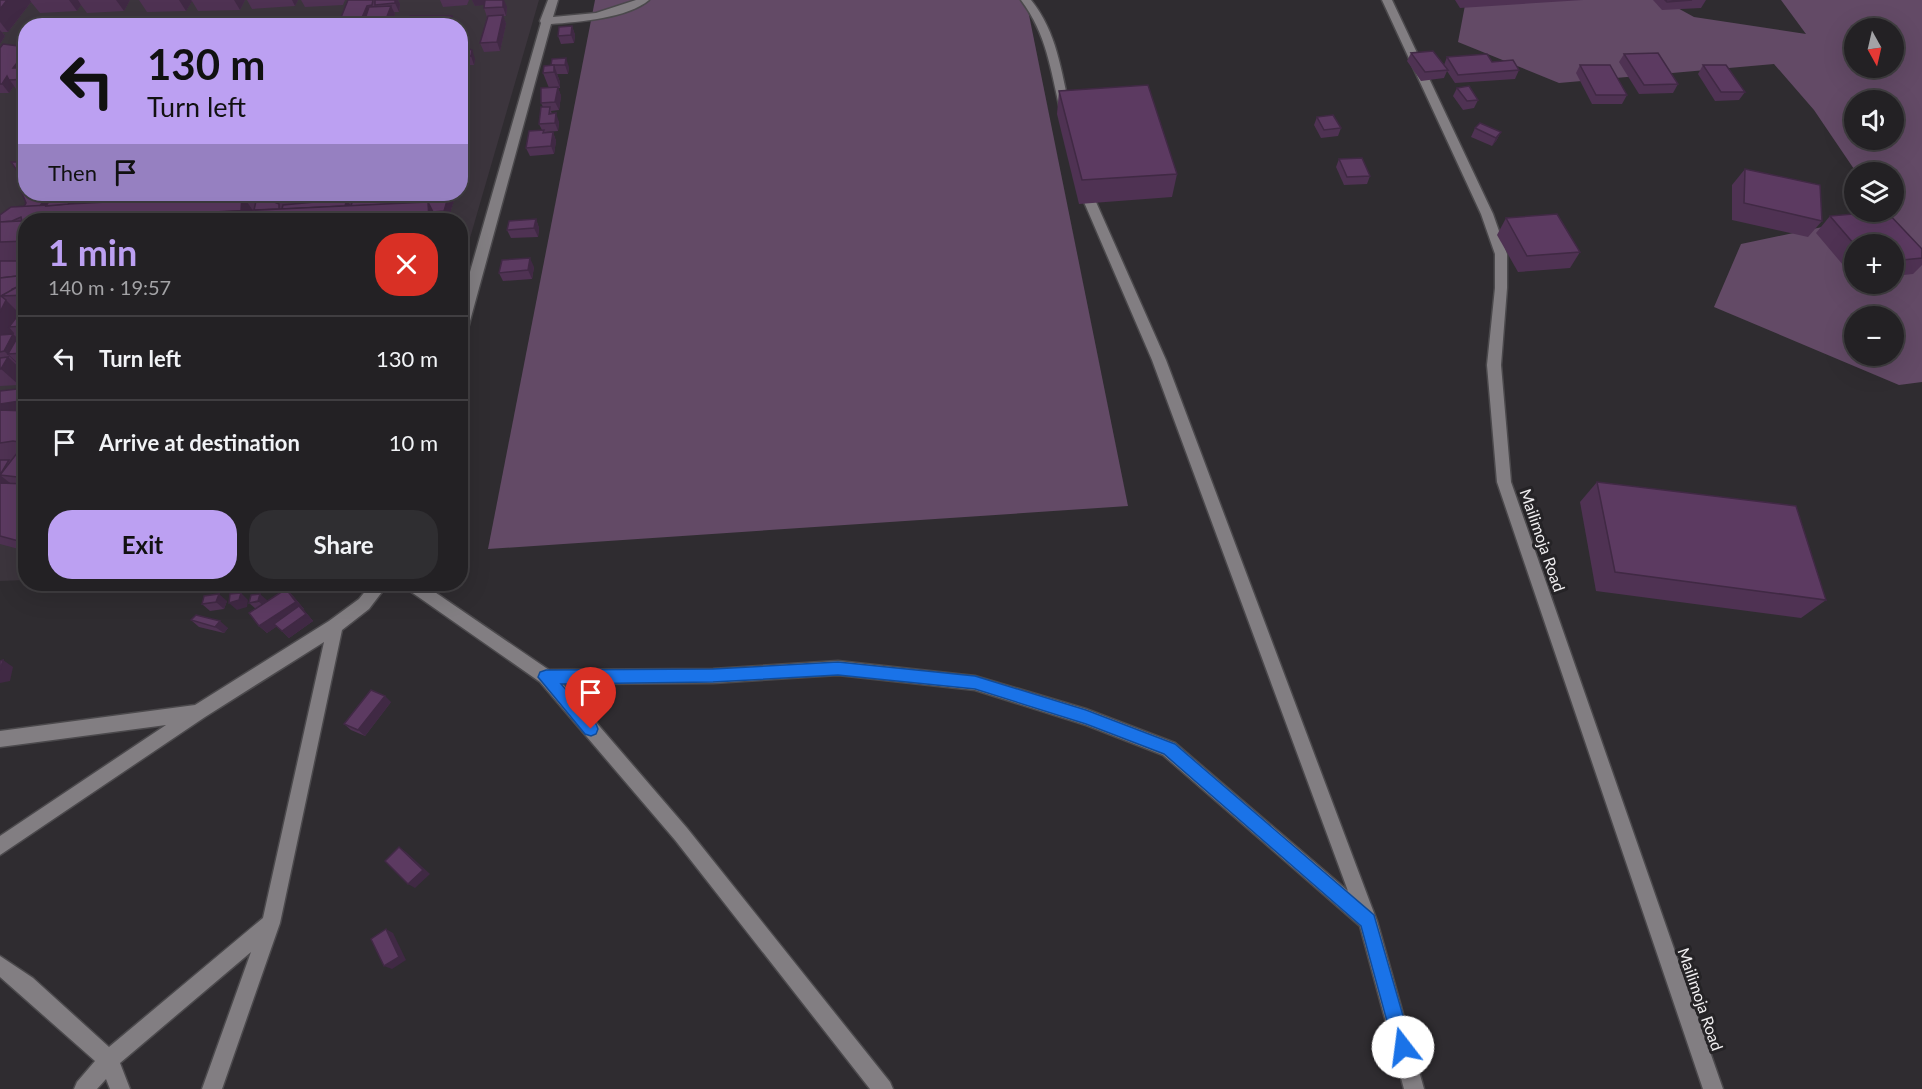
<!DOCTYPE html>
<html lang="en">
<head>
<meta charset="utf-8">
<style>
	body { margin:0; font-family:Lato,sans-serif; background:#2f2e31; color:#f1f3f6; height:100vh; display:flex; flex-direction:column; font-size:22px; white-space:nowrap }
	* { box-sizing:border-box; margin:0 }
	p { font-size:20px; color:#a3a3a6 }
	.icon { flex:none; width:33px; height:33px; fill:none; stroke:currentColor; stroke-width:2; stroke-linecap:round; stroke-linejoin:round }
	.map { position:relative; flex:1; overflow:hidden }
	.side { position:absolute; left:18px; top:213px; width:450px; height:378px; display:flex; flex-direction:column; background:#232124; border-radius:24px; box-shadow:0 6px 24px #0002,0 0 0 2px #403e41 }
	.side>* { flex:none }
	.guide { position:absolute; left:18px; top:18px; width:450px; height:183px; border-radius:24px; box-shadow:0 6px 24px #0002,0 0 0 2px #403e41; background:#bca0f2; color:#111; overflow:hidden }
	.needle { width:39px; rotate:172deg }
	.tools { position:absolute; left:1844px; top:18px; display:grid; gap:12px }
	.tools a { display:grid; place-items:center; width:60px; height:60px; border-radius:50%; background:#232124; box-shadow:0 6px 24px #0002,0 0 0 2px #403e41; font-size:30px }
	.pin { position:absolute; display:grid; place-items:center; width:51px; height:51px; color:#fff; margin:-62px -26px; border-radius:50% 50% 50% 0; rotate:-45deg; box-shadow:0 0 6px #0007 }
	.pin .icon { rotate:45deg }
	.me { position:absolute; width:66px; margin:-33px; rotate:345deg; stroke-linejoin:round; filter:drop-shadow(0 0 4px #0008) }
	.turn { display:flex; align-items:center; gap:21px; height:126px; padding:0 30px; font-size:27px }
	.turn .icon { width:78px; height:78px; stroke-width:2.5 }
	.turn b { display:block; font-size:42px; line-height:51px }
	.then { display:flex; align-items:center; height:57px; padding:0 30px; background:#0003; gap:12px; font-size:22px }
	.round { display:grid; place-items:center; flex:none; width:63px; height:63px; border-radius:24px; background:#2f2e31 }
	.overview { display:flex; align-items:center; justify-content:space-between; height:102px; padding:0 30px }
	h1 { font-size:36px; font-weight:700; line-height:45px; color:#bca0f2 }
	.cta { display:flex; gap:12px; margin-top:auto; padding:12px 30px }
	.cta a { flex:1; height:69px; border-radius:24px; background:#bca0f2; color:#111; font-size:24px; font-weight:700; line-height:69px; text-align:center }
	.cta a+a { background:#2f2e31; color:#f1f3f6 }
	ul { padding:0; list-style:none }
	li { display:flex; align-items:center; gap:18px; height:84px; padding:0 30px; border-top:2px solid #403e41 }
	li div { flex:1 }
	li b { display:block; font-size:22px }
	li em { font-style:normal }
	.map>svg:first-child { display:block }
	.built { fill:#3c353d; fill-rule:evenodd }
	.green { fill:#634a66; fill-rule:evenodd }
	.lines { fill:none; stroke-linecap:round; stroke-linejoin:round }
	.minor-casing { stroke:#4b494c; stroke-width:3 }
	.minor { fill:#827e82; fill-rule:evenodd }
	.wall { fill:#4f3253 }
	.shaded-wall { fill:#402944 }
	.building { fill:#5c3a61; stroke:#402944; stroke-width:1.5 }
	.route { fill:#1a73e8; stroke:#114b97; stroke-width:1.5 }
	.labels { text-anchor:middle; dominant-baseline:central; stroke-width:6; stroke-linejoin:round; paint-order:stroke }
	.street-label { font-size:16px; fill:#f1eff1; stroke:#252326 }
</style>
</head>
<body>
<div class="map">
<svg width="1922" height="1089" viewBox="0 0 1922 1089">
	<rect width="100%" height="100%" fill="#2f2c30"/>
	<g class="built">
		<path d="M0 0H539L461 269 460 220H26L25 580 0 581ZM26 26H460V194H26Z"/>
		<polygon points="189,584 326,584 322,591"/>
	</g>
	<g class="green">
		<polygon points="595,0 1026,0 1128,506 488,549"/>
		<path d="M1466 0H1663L1694 17 1806 34 1781 0H1922V382L1899 385 1714 307 1741 244 1880 215 1879 212H1893V172H1856L1814 110 1774 64 1559 83 1458 42ZM1854 28H1893V68H1854ZM1854 100H1893V140H1854ZM1854 244H1893V284H1854ZM1854 316H1893V356H1854Z"/>
	</g>
	<g class="lines">
		<defs>
			<g id="minor">
				<path d="M548 0H558L553 17 596 13 636 0H649C628 18 579 22 551 24L467 332 460 337V307L541 23 540 21Z"/>
				<path d="M1021 0H1031C1057 32 1061 71 1070 109L1069 111 1065 112 1060 109C1050 68 1047 35 1021 0Z"/>
				<polygon points="1382,0 1392,0 1493,214 1507,254 1507,288 1501,365 1511,482 1723,1089 1703,1089 1497,482 1487,365 1495,288 1495,254 1481,214"/>
				<polygon points="1086,181 1092,185 1096,202 1166,360 1377,921 1424,1089 1404,1089 1360,926 1163,755 1086,725 975,690 838,675 713,683 563,684 687,828 890,1082 893,1089 870,1089 675,840 540,682 407,589 404,584 423,584 549,670 713,669 838,661 975,676 1086,709 1175,743 1348,891 1152,360 1084,202 1080,185"/>
				<polygon points="371,584 388,584 369,609 342,630 280,923 222,1089 202,1089 251,952 120,1063 130,1089 110,1089 106,1079 97,1089 74,1089 77,1082 95,1061 0,977 0,956 33,978 109,1047 263,918 324,642 205,717 0,855 0,836 166,725 0,747 0,731 195,705 329,621 359,599"/>
			</g>
		</defs>
		<use href="#minor" class="minor-casing"/>
		<use href="#minor" class="minor"/>
	</g>
	<g class="wall">
		<polygon points="0,0 130,0 124,11 87,13 81,5 77,11 40,13 31,2 8,32 2,32 5,36 0,44"/>
		<polygon points="139,0 245,0 240,10 198,11 192,1 186,11 147,12"/>
		<polygon points="247,0 298,0 295,6 252,9"/>
		<polygon points="301,0 345,0 343,5 305,7"/>
		<polygon points="348,0 398,0 400,4 399,12 394,12 395,14 391,26 326,26 341,23 340,20"/>
		<polygon points="440,0 469,0 467,5 443,7"/>
		<polygon points="472,0 507,7 506,16 503,16 506,24 500,51 484,52 480,43 487,17 484,8 485,4 475,6"/>
		<polygon points="1455,0 1583,0 1460,8"/>
		<polygon points="1653,0 1706,0 1701,8 1662,10"/>
		<polygon points="572,26 575,35 574,43 561,44 558,36"/>
		<polygon points="26,47 26,88 16,89 14,86 9,93 0,93 0,48"/>
		<polygon points="468,49 475,59 474,65 469,65 466,56"/>
		<polygon points="1411,53 1444,65 1447,57 1492,62 1519,70 1515,79 1455,83 1447,71 1444,78 1421,81 1407,61"/>
		<polygon points="1624,54 1678,84 1673,93 1639,94 1619,62"/>
		<polygon points="552,59 569,67 568,74 557,74 560,82 560,88 558,88 561,96 559,110 551,111 552,114 559,122 558,131 545,132 545,133 553,132 556,141 554,154 530,156 526,148 542,130 539,124 543,107 541,103 549,88 543,73 551,65"/>
		<polygon points="1580,65 1627,95 1622,104 1592,104 1576,73"/>
		<polygon points="1703,65 1745,92 1739,100 1715,101 1698,74"/>
		<polygon points="1457,88 1478,100 1474,108 1463,110 1453,96"/>
		<polygon points="1059,91 1177,174 1172,197 1079,204 1057,114"/>
		<polygon points="1317,117 1341,128 1338,136 1321,138 1314,125"/>
		<polygon points="1475,128 1501,132 1496,141 1492,146 1471,137"/>
		<polygon points="1339,159 1370,176 1367,184 1344,185 1336,167"/>
		<polygon points="1745,169 1822,221 1808,237 1732,220 1732,185"/>
		<polygon points="26,194 381,194 379,197 392,196 390,194 456,194 451,195 454,200 448,220 26,220 26,370 21,366 19,367 25,373 19,385 0,386 0,215 24,207 26,203"/>
		<polygon points="1830,216 1922,249 1922,265 1913,274 1893,276 1893,244 1854,244 1854,278 1816,233"/>
		<polygon points="1506,218 1580,252 1570,268 1518,272 1497,235"/>
		<polygon points="536,219 539,228 538,237 511,238 507,230"/>
		<polygon points="534,267 532,279 503,281 499,273"/>
		<polygon points="26,388 26,410 18,411 26,411 26,551 0,544 0,391"/>
		<polygon points="1597,482 1826,600 1801,618 1596,591 1580,502"/>
		<polygon points="260,584 305,584 298,591 286,589 293,596 304,609 303,609 313,621 289,638 277,626 267,633 259,626 256,609 249,603 268,601 286,589"/>
		<polygon points="227,601 224,609 210,611 202,604"/>
		<polygon points="191,620 228,628 224,633 199,627"/>
		<polygon points="391,702 365,736 351,730 344,724"/>
	</g>
	<g class="shaded-wall">
		<polygon points="7,0 30,0 31,2 8,32 0,22 0,9"/>
		<polygon points="69,0 78,0 81,5 77,11"/>
		<polygon points="116,0 130,0 124,11"/>
		<polygon points="179,0 191,0 192,1 186,11"/>
		<polygon points="234,0 245,0 240,10"/>
		<polygon points="292,0 298,0 295,6"/>
		<polygon points="395,0 398,0 400,4 399,12 395,3"/>
		<polygon points="472,0 500,0 499,3 475,6"/>
		<polygon points="503,0 504,0 507,7 506,16 503,7"/>
		<polygon points="367,6 371,14 365,19 367,23 363,26 361,20"/>
		<polygon points="391,6 395,14 391,26 389,26 386,19"/>
		<polygon points="503,15 506,24 500,51 497,42"/>
		<polygon points="452,16 456,24 456,26 451,26"/>
		<polygon points="572,26 575,35 574,43 571,35"/>
		<polygon points="0,30 5,36 0,44"/>
		<polygon points="472,50 475,59 474,65 471,56"/>
		<polygon points="26,51 26,69 13,68"/>
		<polygon points="566,58 569,67 568,74 565,65"/>
		<polygon points="554,65 560,82 560,88 554,72"/>
		<polygon points="7,76 14,86 9,93 2,84"/>
		<polygon points="558,87 561,96 559,110 555,102"/>
		<polygon points="556,113 559,122 558,131 555,123"/>
		<polygon points="553,132 556,141 554,154 551,146"/>
		<polygon points="1501,132 1496,141 1492,146 1496,138"/>
		<polygon points="460,145 463,150 460,165"/>
		<polygon points="48,194 54,194 58,198 53,207 37,210"/>
		<polygon points="142,194 152,194 136,209"/>
		<polygon points="343,194 364,194 365,195 364,199 348,202 352,207 325,206 320,198"/>
		<polygon points="374,194 381,194 377,200"/>
		<polygon points="449,194 450,194 454,200 448,220 444,211"/>
		<polygon points="242,195 254,212 241,213"/>
		<polygon points="72,197 79,205 67,207"/>
		<polygon points="428,202 438,220 429,220"/>
		<polygon points="536,219 539,228 538,237 534,228"/>
		<polygon points="530,258 534,267 532,279 528,270"/>
		<polygon points="6,300 22,316 9,327 14,333 13,334 26,346 23,353 8,354 21,366 21,367 4,351 0,337 0,312"/>
		<polygon points="8,357 25,373 19,385 1,369"/>
		<polygon points="26,400 26,410 0,414 0,404"/>
		<polygon points="0,475 10,483 3,492 0,490"/>
		<polygon points="291,584 305,584 298,591"/>
		<polygon points="286,589 293,596 304,609 303,609 313,621 289,638 282,631 302,610 267,633 259,626"/>
		<polygon points="241,593 248,600 247,607 237,610 229,603"/>
		<polygon points="219,594 227,601 224,609 216,602"/>
		<polygon points="260,594 268,601 266,608 258,601"/>
		<polygon points="220,621 228,628 224,633 215,627"/>
		<polygon points="3,660 13,667 10,681 0,683 0,670"/>
		<polygon points="385,696 391,702 365,736 358,730"/>
		<polygon points="399,847 406,852 430,874 415,888 408,884"/>
		<polygon points="386,929 393,933 406,960 392,969 384,966"/>
	</g>
	<g class="building">
		<polygon points="0,0 7,0 0,9"/>
		<polygon points="348,0 373,0 372,5 367,6 361,20 340,20"/>
		<polygon points="375,0 395,0 395,3 375,5"/>
		<polygon points="485,0 503,0 503,7 484,8"/>
		<polygon points="1665,0 1692,0 1667,2"/>
		<polygon points="391,6 386,19 365,19 369,7"/>
		<polygon points="503,15 497,42 480,43 488,16"/>
		<polygon points="410,16 452,16 451,26 410,26"/>
		<polygon points="382,21 380,26 326,26 328,24"/>
		<polygon points="572,26 571,35 558,36 559,27"/>
		<polygon points="3,44 26,47 26,51 13,68 20,68 20,61 26,60 26,79 9,80 7,76 2,84 0,84 0,48"/>
		<polygon points="468,49 472,50 471,56 466,56"/>
		<polygon points="1433,51 1448,70 1425,72 1411,53"/>
		<polygon points="1658,53 1678,84 1644,85 1624,54"/>
		<polygon points="1487,54 1492,62 1513,60 1519,70 1458,75 1447,57"/>
		<polygon points="566,58 565,65 551,65 552,59"/>
		<polygon points="554,65 554,72 543,73 544,66"/>
		<polygon points="1580,65 1610,65 1627,95 1596,95"/>
		<polygon points="1703,65 1726,65 1745,92 1721,92"/>
		<polygon points="1148,85 1177,174 1082,180 1059,91"/>
		<polygon points="1469,86 1478,100 1467,101 1457,88"/>
		<polygon points="558,87 555,102 541,103 541,88"/>
		<polygon points="541,107 550,107 549,114 556,113 555,123 539,124"/>
		<polygon points="1333,115 1341,128 1324,130 1317,117"/>
		<polygon points="1480,123 1501,132 1496,138 1475,128"/>
		<polygon points="544,130 543,133 553,132 551,146 526,148 529,131"/>
		<polygon points="1362,158 1370,176 1347,177 1339,159"/>
		<polygon points="11,162 26,162 26,182 25,182"/>
		<polygon points="1745,169 1820,185 1822,221 1744,203"/>
		<polygon points="22,193 26,193 26,194 48,194 40,206 24,207 26,203"/>
		<polygon points="82,194 142,194 139,201 75,204"/>
		<polygon points="146,194 234,194 233,195 228,196 143,200"/>
		<polygon points="240,194 343,194 320,198 278,201 282,195 245,199 242,195 239,195"/>
		<polygon points="424,194 449,194 444,211 433,212 428,202 351,206 353,199"/>
		<polygon points="242,195 241,211 22,221 21,217 12,221 0,222 0,215 11,207"/>
		<polygon points="72,197 68,204 46,206 51,198"/>
		<polygon points="347,199 345,206 282,209 283,205"/>
		<polygon points="256,201 272,201 279,204 279,209 254,210"/>
		<polygon points="428,202 429,220 26,220 26,241 0,242 0,222"/>
		<polygon points="1876,212 1887,212 1922,249 1922,258 1893,261 1893,244 1854,244 1830,216"/>
		<polygon points="1557,214 1580,252 1527,256 1506,218"/>
		<polygon points="536,219 534,228 507,230 509,221"/>
		<polygon points="530,258 528,270 499,273 502,260"/>
		<polygon points="0,261 26,261 26,275 0,278"/>
		<polygon points="26,275 26,282 15,288 12,289 11,291 1,296 6,300 0,312 0,278"/>
		<polygon points="26,282 26,295 1,296"/>
		<polygon points="25,306 26,358 20,358 23,353 8,354 24,326 9,327"/>
		<polygon points="13,334 4,351 0,352 0,335"/>
		<polygon points="8,357 1,369 0,369 0,358"/>
		<polygon points="26,388 26,400 0,404 0,391"/>
		<polygon points="0,410 26,411 26,443 13,441 0,443"/>
		<polygon points="21,448 26,449 26,478 0,475"/>
		<polygon points="0,460 9,460 0,475"/>
		<polygon points="1597,482 1796,506 1826,600 1615,572"/>
		<polygon points="0,483 26,484 26,543 0,536"/>
		<polygon points="286,589 296,602 259,626 249,613"/>
		<polygon points="241,593 239,600 229,603 230,594"/>
		<polygon points="219,594 216,602 202,604 204,596"/>
		<polygon points="260,594 258,601 249,603 251,595"/>
		<polygon points="299,606 306,614 282,631 274,624"/>
		<polygon points="196,615 220,621 215,627 191,620"/>
		<polygon points="3,660 0,670 0,661"/>
		<polygon points="371,690 385,696 358,730 344,724"/>
		<polygon points="399,847 423,870 408,884 385,861"/>
		<polygon points="386,929 399,957 384,966 371,939"/>
	</g>
	<polygon class="route" points="838,662 975,676 1086,710 1175,744 1374,915 1412,1047 1409,1053 1403,1056 1396,1053 1394,1047 1361,926 1164,754 1086,724 975,689 838,675 713,682 561,684 596,724 598,729 596,734 591,736 585,734 538,677 540,672 546,670 713,669"/>
	<g class="labels">
		<g class="street-label">
			<text transform="translate(1543 540) rotate(71)">Mailimoja Road</text>
			<text transform="translate(1701 999) rotate(71)">Mailimoja Road</text>
		</g>
	</g>
</svg>
<div class="tools">
<a><svg class="needle" viewBox="-14 -14 28 28"><path d="M0-13l5 13h-10z" fill="#e53935"/><path d="M0 13l5-13h-10z" fill="#a3a3a6"/></svg></a>
<a><svg class="icon" aria-label="sound" viewBox="0 0 24 24"><path d="M4 9h4l5-4v14l-5-4H4zM17 9q2 3 0 6"/></svg></a>
<a><svg class="icon" aria-label="layers" viewBox="0 0 24 24"><path d="M12 4l9 5-9 5-9-5zM3 14l9 5 9-5"/></svg></a>
<a>+</a>
<a>−</a>
</div>
<div class="pin" style="left:591px;top:729px;background:#d93025"><svg class="icon" aria-label="arrive" viewBox="0 0 24 24"><path d="M6 21V4h12l-3 4 3 4H6"/></svg></div>
<svg class="me" style="left:1403px;top:1047px" viewBox="-20 -20 40 40"><circle r="19" fill="#fff"/><path d="M0-13L10 11 0 6-10 11z" fill="#1a73e8"/></svg>
<div class="guide">
<div class="turn"><svg class="icon" aria-label="left" viewBox="0 0 24 24"><path d="M17 20v-9H6M10 6l-5 5 5 5"/></svg><div><b>130 m</b>Turn left</div></div>
<div class="then">Then<svg class="icon" aria-label="arrive" viewBox="0 0 24 24"><path d="M6 21V4h12l-3 4 3 4H6"/></svg></div>
</div>
<section class="side">
<div class="overview"><div><h1>1 min</h1><p>140 m · 19:57</p></div><a class="round" style="background:#d93025;color:#fff"><svg class="icon" aria-label="close" viewBox="0 0 24 24"><path d="M6 6l12 12M18 6L6 18"/></svg></a></div>
<ul>
<li><svg class="icon" aria-label="left" viewBox="0 0 24 24"><path d="M17 20v-9H6M10 6l-5 5 5 5"/></svg><div><b>Turn left</b></div><em>130 m</em></li>
<li><svg class="icon" aria-label="arrive" viewBox="0 0 24 24"><path d="M6 21V4h12l-3 4 3 4H6"/></svg><div><b>Arrive at destination</b></div><em>10 m</em></li>
</ul>
<div class="cta"><a>Exit</a><a>Share</a></div>
</section>
</div>
</body>
</html>
